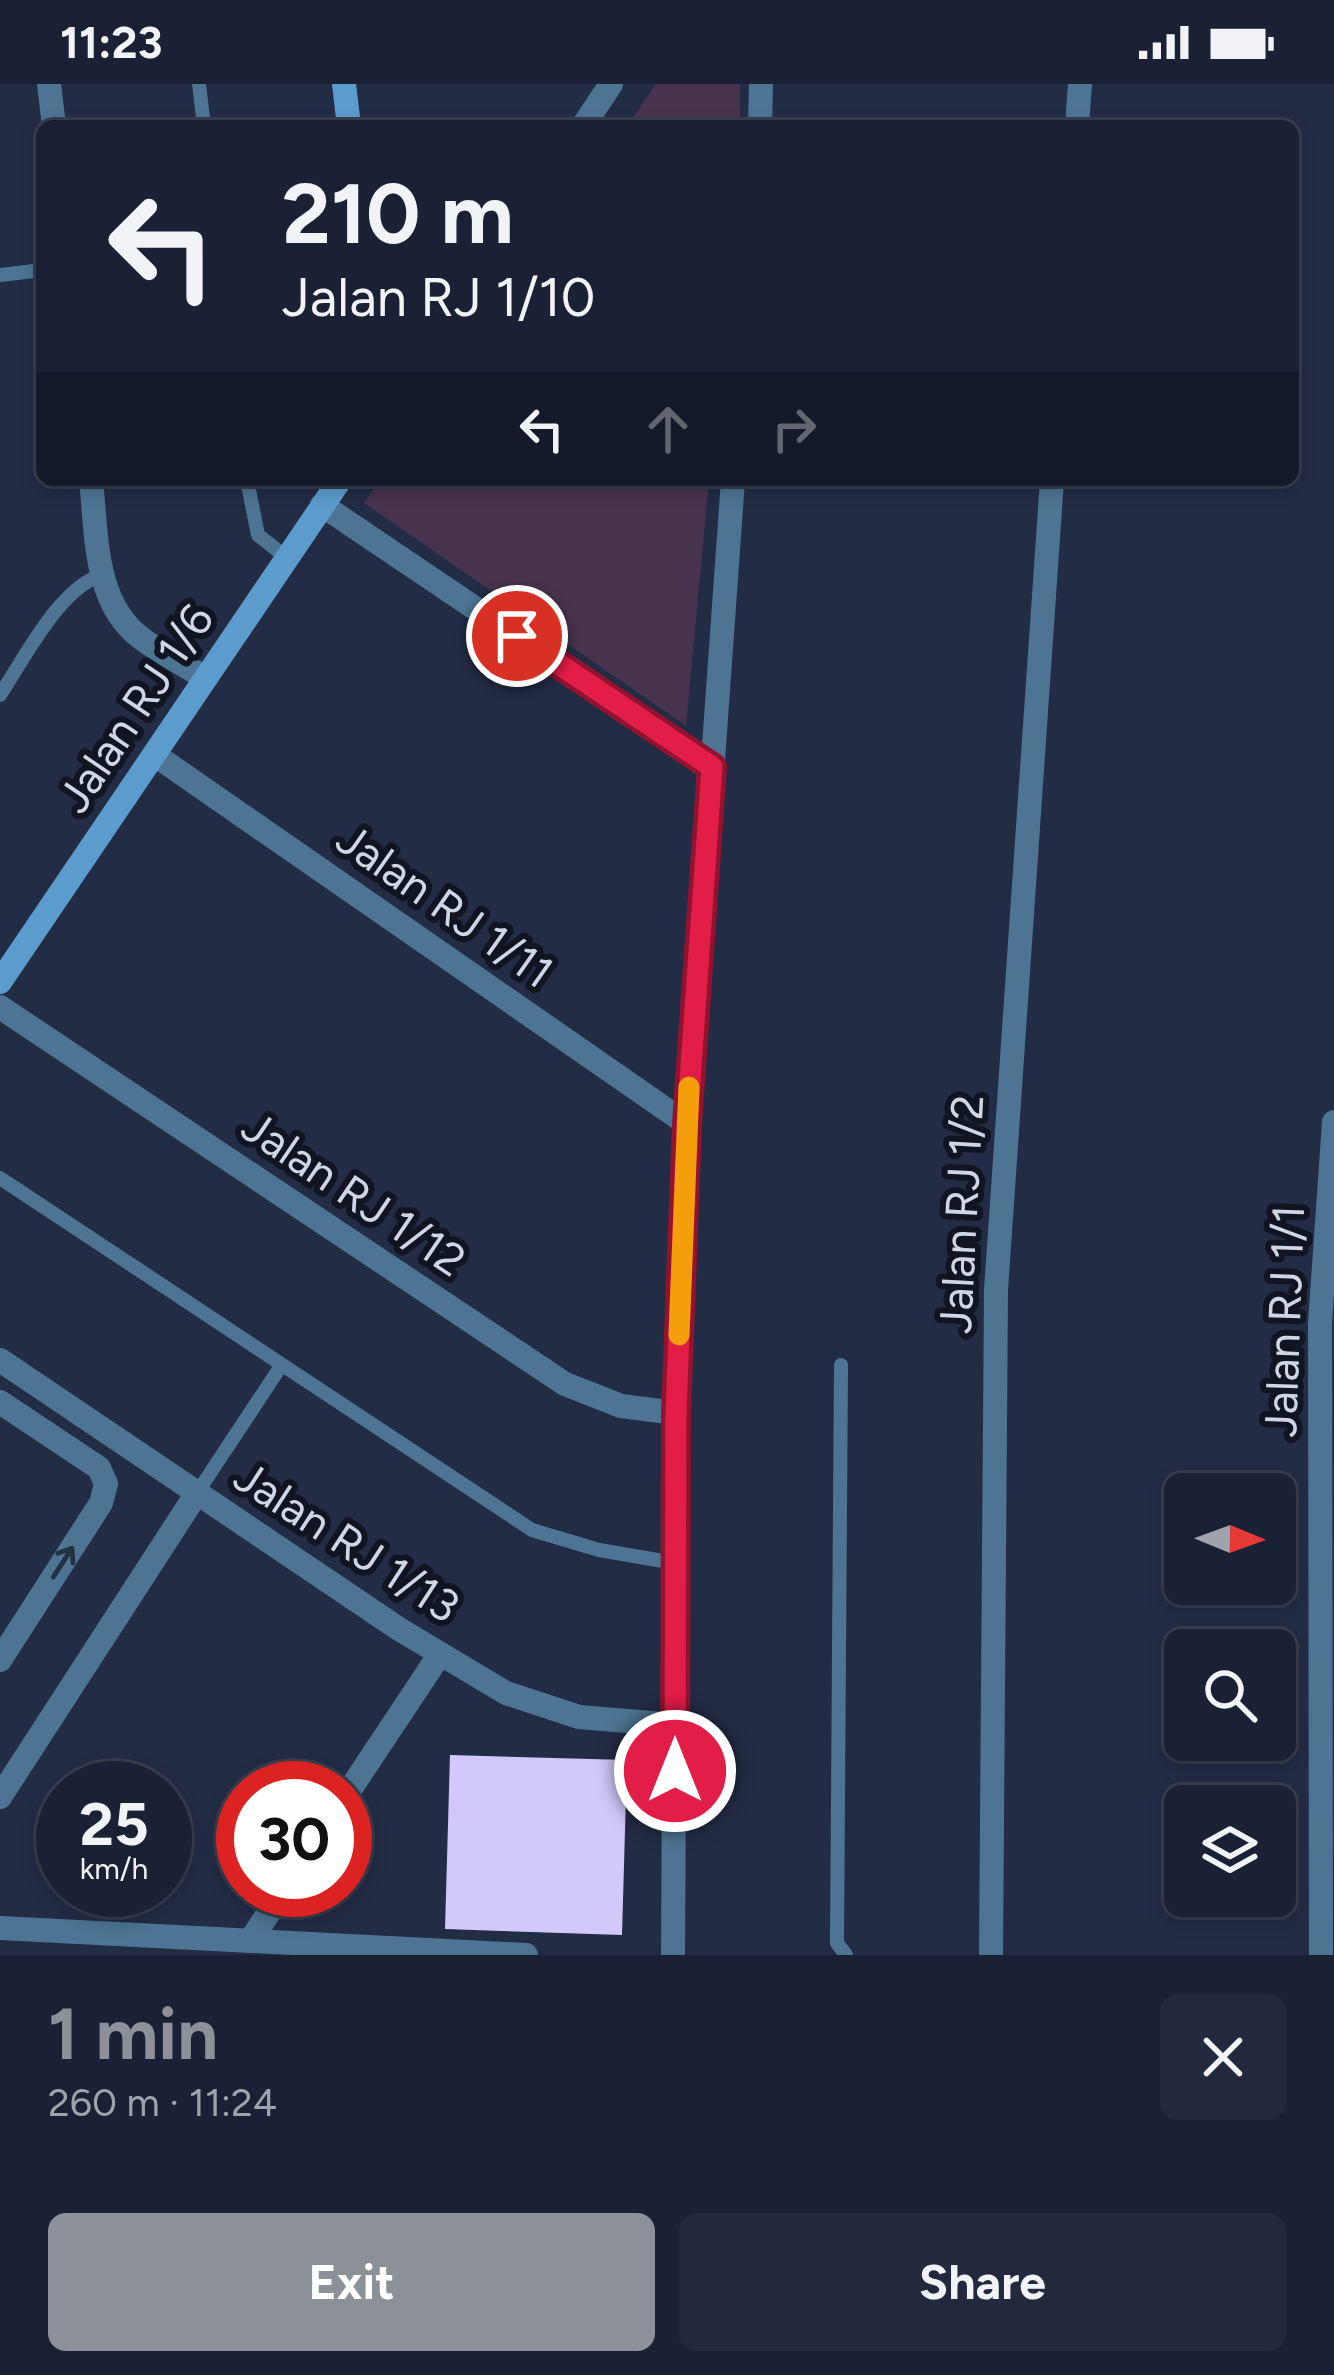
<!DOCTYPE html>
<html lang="en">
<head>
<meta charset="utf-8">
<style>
	body { margin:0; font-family:Figtree,sans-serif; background:#23293c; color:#f1f3f6; height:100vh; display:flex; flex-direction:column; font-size:45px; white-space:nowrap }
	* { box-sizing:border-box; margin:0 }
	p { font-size:39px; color:#9fa3ac }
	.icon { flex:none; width:66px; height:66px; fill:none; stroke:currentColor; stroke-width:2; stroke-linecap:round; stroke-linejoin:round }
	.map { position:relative; height:1871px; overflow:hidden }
	.drawer { display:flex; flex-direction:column; background:#1a2134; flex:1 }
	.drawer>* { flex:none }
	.top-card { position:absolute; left:36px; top:36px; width:1263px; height:366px; border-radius:18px; box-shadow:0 6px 18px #0003,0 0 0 3px #383e4f; background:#1a2134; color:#f1f3f6; overflow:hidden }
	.needle { width:78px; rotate:91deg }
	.buttons { position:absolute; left:1164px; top:1389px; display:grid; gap:24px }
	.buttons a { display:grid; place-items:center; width:132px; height:132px; border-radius:18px; background:#1a2134; box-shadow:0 6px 18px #0003,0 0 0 3px #383e4f; font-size:60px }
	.speed { position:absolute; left:36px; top:1677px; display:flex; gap:24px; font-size:60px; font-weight:700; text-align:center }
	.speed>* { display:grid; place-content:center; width:156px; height:156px; border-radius:50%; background:#1a2134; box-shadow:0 6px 18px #0003,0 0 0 3px #383e4f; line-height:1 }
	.speed small { font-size:30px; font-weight:400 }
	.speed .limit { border:18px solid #d22; background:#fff; color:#111 }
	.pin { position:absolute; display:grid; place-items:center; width:102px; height:102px; color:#fff; margin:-51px; border:6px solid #fff; border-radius:50%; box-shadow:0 3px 12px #0007 }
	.me { position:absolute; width:132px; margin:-66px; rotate:0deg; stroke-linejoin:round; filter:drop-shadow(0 0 9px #0008) }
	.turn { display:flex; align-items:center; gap:42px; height:252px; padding:0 48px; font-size:54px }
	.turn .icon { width:156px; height:156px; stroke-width:2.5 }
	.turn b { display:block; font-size:84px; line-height:102px }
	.lanes { display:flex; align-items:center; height:114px; padding:0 48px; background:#0003; justify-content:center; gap:60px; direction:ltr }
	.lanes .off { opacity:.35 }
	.round { display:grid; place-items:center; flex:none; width:126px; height:126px; border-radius:18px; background:#23293c }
	.head { display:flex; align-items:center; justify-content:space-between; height:204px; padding:0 48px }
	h1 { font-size:72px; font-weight:700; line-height:90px; color:#8c9099 }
	.action { display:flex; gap:24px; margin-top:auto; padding:24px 48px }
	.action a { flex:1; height:138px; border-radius:18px; background:#8c9099; color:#fff; font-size:48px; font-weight:700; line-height:138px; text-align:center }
	.action a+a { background:#23293c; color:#f1f3f6 }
	.status { display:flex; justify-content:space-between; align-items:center; height:84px; padding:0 60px; background:#1a2134; direction:ltr }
	.status svg { height:33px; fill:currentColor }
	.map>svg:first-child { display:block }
	.green { fill:#48334e }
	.building { fill:#d2c9fa }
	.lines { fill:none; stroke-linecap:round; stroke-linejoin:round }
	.lane { stroke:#4d7593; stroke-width:14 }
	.street { stroke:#4d7593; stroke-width:24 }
	.secondary { stroke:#5c9ccd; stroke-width:24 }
	.oneway { stroke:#233243 }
	.route-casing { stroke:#92132f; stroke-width:30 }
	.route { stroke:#e11d48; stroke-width:21 }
	.slow { stroke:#f59e0b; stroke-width:21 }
	.labels { text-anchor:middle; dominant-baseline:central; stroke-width:12; stroke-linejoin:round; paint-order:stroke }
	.street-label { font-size:45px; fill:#cfd6e6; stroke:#111521 }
</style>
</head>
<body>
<div class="status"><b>11:23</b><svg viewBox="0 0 49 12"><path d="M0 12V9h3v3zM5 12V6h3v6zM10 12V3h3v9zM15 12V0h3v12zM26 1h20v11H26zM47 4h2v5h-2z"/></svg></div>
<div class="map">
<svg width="1334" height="1871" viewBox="0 0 1334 1871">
	<rect width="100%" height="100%" fill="#232c45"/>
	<g class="green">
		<polygon points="656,0 740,0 740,42 627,42"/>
		<polygon points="380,396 709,396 686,642 364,419"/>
	</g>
	<polygon class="building" points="450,1671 627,1676 622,1851 445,1845"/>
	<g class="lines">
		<g class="lane">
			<polyline points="199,0 204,42"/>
			<polyline points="0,191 42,186"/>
			<polyline points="247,396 258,451 287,474"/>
			<path d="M0 611C24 575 60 503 102 491"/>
			<polyline points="0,1094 532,1446 599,1466 675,1479"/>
			<polyline points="841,1281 837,1859 846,1871"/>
			<polyline points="197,1409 281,1282"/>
		</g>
		<g class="street">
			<polyline points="49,0 54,42"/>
			<polyline points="583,42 611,0"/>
			<polyline points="760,42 761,0"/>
			<polyline points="1077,42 1080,0"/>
			<path d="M91 396C97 449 93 518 141 554 161 569 184 581 205 594"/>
			<polyline points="322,421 712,684"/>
			<polyline points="155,671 687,1040"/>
			<polyline points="0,923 565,1300 621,1322 676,1329"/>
			<polyline points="0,1276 399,1545 506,1609 579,1633 675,1641"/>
			<polyline points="0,1318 99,1384 106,1400 101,1419 0,1576"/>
			<polyline points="0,1713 197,1409"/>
			<polyline points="345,1713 440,1570"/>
			<polyline points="0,1844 526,1871"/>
			<polyline points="250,1857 284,1806"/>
			<polyline points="673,1871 676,1329 687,1040 733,396"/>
			<polyline points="991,1871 996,1206 1052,396"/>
			<polyline points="1321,1871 1320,1239 1334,1038"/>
		</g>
		<g class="secondary">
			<polyline points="344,0 349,42"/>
			<polyline points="0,898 340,396"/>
		</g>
	</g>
	<defs><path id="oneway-shaft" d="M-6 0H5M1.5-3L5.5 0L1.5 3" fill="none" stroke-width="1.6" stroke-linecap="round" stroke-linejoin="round" transform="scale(3)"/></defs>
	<use class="oneway" href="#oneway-shaft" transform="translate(63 1478) rotate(-57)"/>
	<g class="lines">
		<defs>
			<polyline id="route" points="517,552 712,683 687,1040 676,1329 675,1687"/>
		</defs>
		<use href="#route" class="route-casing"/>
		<use href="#route" class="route"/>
		<polyline class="slow" points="679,1251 689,1003"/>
	</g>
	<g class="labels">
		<g class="street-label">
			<text transform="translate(135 624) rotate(-56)">Jalan RJ 1/6</text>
			<text transform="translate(445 821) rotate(35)">Jalan RJ 1/11</text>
			<text transform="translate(354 1109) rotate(34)">Jalan RJ 1/12</text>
			<text transform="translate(961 1130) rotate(-87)">Jalan RJ 1/2</text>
			<text transform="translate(1284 1237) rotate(-88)">Jalan RJ 1/1</text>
			<text transform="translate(347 1457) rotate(33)">Jalan RJ 1/13</text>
		</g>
	</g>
</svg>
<div class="buttons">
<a><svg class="needle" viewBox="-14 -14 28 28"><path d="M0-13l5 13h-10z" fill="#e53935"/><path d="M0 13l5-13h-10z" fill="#9fa3ac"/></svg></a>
<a><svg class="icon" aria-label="search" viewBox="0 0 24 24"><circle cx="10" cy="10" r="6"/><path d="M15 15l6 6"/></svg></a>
<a><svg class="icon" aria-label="layers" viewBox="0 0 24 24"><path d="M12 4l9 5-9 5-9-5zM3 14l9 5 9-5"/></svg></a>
</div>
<div class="speed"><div>25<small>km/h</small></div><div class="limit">30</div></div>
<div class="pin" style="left:517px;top:552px;background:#d93025"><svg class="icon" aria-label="arrive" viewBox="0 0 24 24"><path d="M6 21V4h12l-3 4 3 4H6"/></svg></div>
<svg class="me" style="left:675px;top:1687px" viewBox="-20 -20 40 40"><circle r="17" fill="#e11d48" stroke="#fff" stroke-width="3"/><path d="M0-11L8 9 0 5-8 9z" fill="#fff"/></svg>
<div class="top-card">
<div class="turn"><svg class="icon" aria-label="left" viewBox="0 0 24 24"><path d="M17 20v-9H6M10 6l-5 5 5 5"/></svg><div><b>210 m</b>Jalan RJ 1/10</div></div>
<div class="lanes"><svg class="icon" aria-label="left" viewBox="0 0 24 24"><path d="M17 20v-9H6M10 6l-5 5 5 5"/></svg><svg class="icon off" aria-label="ahead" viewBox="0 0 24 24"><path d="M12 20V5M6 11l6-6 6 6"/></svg><svg class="icon off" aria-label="right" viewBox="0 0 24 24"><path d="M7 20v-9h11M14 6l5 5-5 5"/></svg></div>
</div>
</div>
<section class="drawer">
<div class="head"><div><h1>1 min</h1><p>260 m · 11:24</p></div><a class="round"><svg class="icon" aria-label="close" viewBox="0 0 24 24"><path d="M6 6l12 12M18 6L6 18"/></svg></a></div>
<div class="action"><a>Exit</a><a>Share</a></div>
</section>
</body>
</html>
